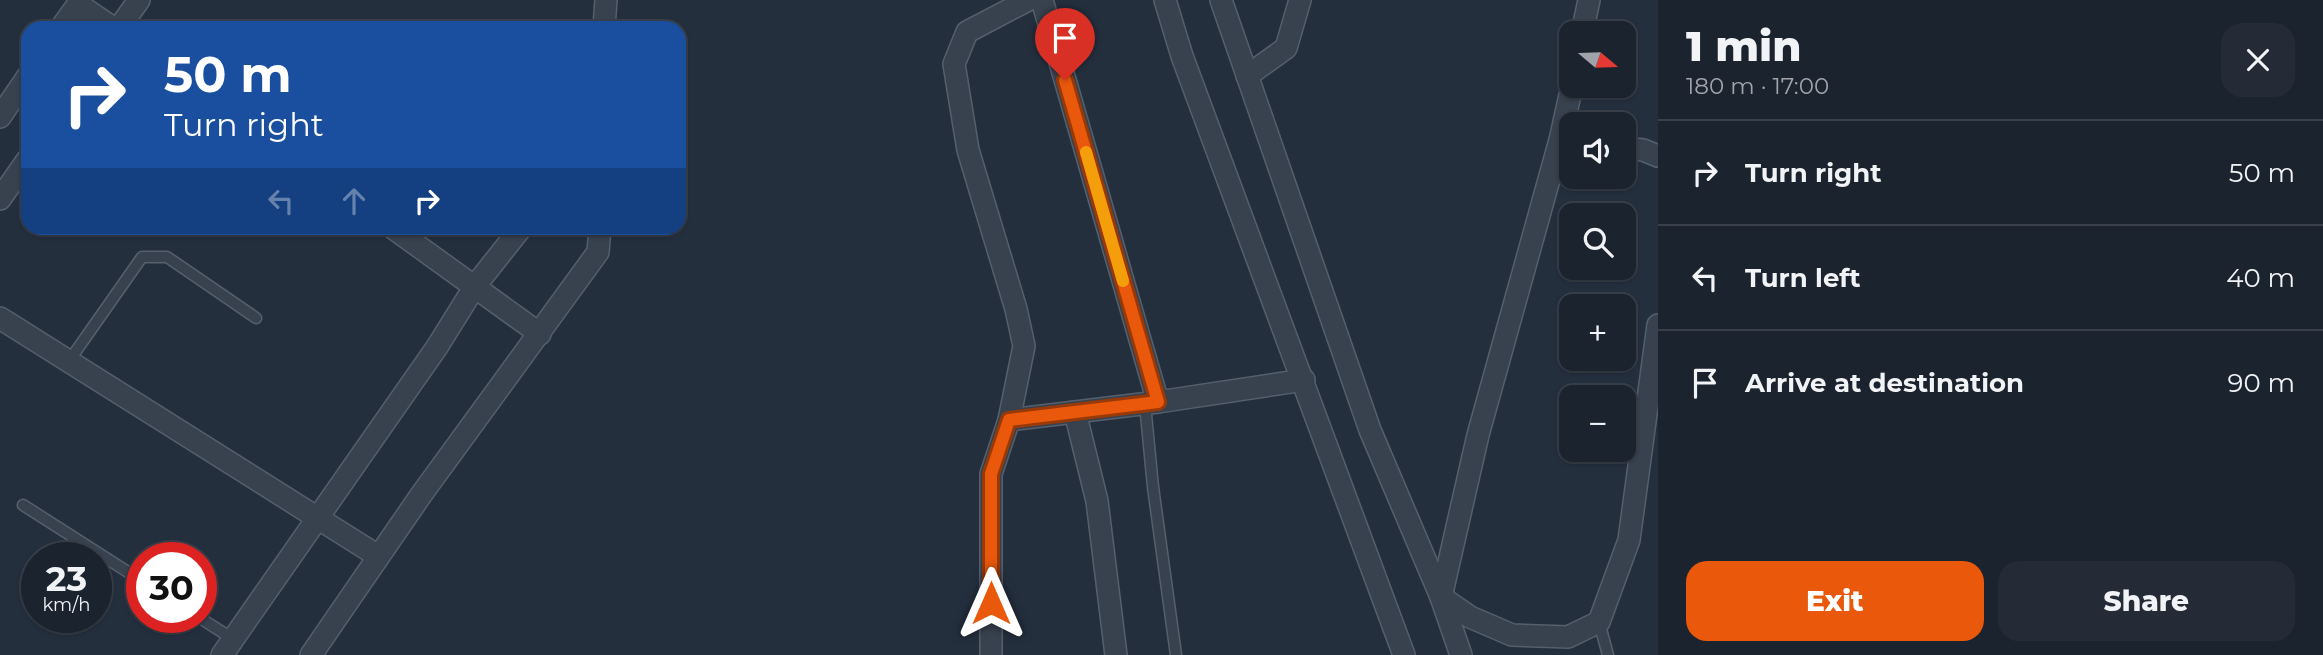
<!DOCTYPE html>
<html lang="en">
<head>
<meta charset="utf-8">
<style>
	body { margin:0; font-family:Montserrat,sans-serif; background:#242b36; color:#f1f3f6; height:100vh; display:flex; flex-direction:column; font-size:26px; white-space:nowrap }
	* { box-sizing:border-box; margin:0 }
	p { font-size:23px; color:#a0a4aa }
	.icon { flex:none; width:38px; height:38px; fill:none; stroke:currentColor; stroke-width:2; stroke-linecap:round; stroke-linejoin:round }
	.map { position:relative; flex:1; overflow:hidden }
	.side { display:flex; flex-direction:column; background:#1b232e; width:665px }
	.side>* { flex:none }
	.top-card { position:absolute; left:21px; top:21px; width:665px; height:214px; border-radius:21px; box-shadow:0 2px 5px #0004,0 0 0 2px #39404a; background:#1a4fa0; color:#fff; overflow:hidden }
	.needle { width:46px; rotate:109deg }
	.tools { position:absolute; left:1559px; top:21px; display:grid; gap:14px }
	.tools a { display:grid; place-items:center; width:77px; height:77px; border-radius:14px; background:#1b232e; box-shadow:0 2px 5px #0004,0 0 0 2px #39404a; font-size:35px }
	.speed { position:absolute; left:21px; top:542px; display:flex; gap:14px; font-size:35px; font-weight:700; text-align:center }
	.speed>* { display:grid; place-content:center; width:91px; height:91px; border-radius:50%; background:#1b232e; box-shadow:0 2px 5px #0004,0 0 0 2px #39404a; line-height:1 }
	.speed small { font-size:18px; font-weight:400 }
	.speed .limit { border:10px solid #d22; background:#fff; color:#111 }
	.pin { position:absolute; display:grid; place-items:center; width:60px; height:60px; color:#fff; margin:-72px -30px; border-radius:50% 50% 50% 0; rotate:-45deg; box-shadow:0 0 7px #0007 }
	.pin .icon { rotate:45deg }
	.me { position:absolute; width:77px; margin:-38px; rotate:0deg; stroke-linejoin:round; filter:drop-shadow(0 0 5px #0008) }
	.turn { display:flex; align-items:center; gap:24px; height:147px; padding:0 28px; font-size:32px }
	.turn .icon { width:91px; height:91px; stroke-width:2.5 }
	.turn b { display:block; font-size:49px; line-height:60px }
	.lanes { display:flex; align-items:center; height:66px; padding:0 28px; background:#0003; justify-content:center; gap:35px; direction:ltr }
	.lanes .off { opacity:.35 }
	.round { display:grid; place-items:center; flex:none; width:74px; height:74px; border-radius:21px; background:#242b36 }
	.summary { display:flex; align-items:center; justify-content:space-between; height:119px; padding:0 28px }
	h1 { font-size:42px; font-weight:800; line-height:52px }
	.primary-button { display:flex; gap:14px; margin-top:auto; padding:14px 28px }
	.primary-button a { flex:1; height:80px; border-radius:21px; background:#ea580c; color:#fff; font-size:28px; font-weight:800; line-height:80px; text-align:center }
	.primary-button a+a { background:#242b36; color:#f1f3f6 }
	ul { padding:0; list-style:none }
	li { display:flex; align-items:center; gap:21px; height:105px; padding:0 28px; border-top:2px solid #39404a }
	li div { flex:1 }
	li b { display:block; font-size:26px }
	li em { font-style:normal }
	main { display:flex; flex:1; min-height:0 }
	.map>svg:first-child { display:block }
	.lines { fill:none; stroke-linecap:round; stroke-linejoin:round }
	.lane-casing { stroke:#565f6c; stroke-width:13 }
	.street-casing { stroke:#565f6c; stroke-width:24 }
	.lane { stroke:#38414e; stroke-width:10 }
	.street { stroke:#38414e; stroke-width:21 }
	.route-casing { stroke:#983908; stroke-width:18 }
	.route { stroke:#ea580c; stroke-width:12 }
	.slow { stroke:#f59e0b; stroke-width:12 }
</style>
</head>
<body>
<main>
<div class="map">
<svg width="1658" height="655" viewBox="0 0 1658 655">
	<rect width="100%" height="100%" fill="#242f3e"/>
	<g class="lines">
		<defs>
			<g id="lane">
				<polyline points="69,361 142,257 167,257 256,318"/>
				<polyline points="1145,404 1153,487 1176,655"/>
				<polyline points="23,505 142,581"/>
				<polyline points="200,618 233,639"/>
				<polyline points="1599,622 1608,655"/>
			</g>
			<g id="street">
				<polyline points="1042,0 1158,402"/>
				<polyline points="1165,0 1182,56 1404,655"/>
				<polyline points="1221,0 1370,430 1441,597 1470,617 1512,635 1568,637 1599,622 1629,540 1658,325"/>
				<polyline points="78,4 113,28"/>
				<polyline points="61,28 81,0"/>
				<polyline points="119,28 139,0"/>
				<polyline points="604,28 606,0"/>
				<polyline points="1582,33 1589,0"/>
				<polyline points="1247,76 1286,48 1300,0"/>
				<polyline points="0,117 28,76"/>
				<polyline points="1624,148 1643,150 1658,156"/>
				<polyline points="0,199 28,159"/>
				<polyline points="393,228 540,334"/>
				<polyline points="0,318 378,556"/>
				<polyline points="1075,412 1097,501 1116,655"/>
				<polyline points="1009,420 1158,402 1304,380"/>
				<polyline points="222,655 437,347 475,286 521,228"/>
				<polyline points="311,655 421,495 598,252 600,228"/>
				<polyline points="991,655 991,474 1009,420 1024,346 1016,309 968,150 954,64 967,32 1028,0"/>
				<polyline points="1461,655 1441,597 1478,435 1560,140 1572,86"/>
			</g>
		</defs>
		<use href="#lane" class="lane-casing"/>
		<use href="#street" class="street-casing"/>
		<use href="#lane" class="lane"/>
		<use href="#street" class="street"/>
	</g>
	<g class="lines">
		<defs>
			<polyline id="route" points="991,603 991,474 1009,420 1158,402 1065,80"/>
		</defs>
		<use href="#route" class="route-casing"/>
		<use href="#route" class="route"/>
		<polyline class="slow" points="1086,152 1123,281"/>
	</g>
</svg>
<div class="tools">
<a><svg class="needle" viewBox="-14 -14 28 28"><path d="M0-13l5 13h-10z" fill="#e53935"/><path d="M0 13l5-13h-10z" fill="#a0a4aa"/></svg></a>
<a><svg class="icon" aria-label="sound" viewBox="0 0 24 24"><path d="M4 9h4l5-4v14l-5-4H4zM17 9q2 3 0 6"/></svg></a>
<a><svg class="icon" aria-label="search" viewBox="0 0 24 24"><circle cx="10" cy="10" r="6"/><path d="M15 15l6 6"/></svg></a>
<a>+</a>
<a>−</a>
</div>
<div class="speed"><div>23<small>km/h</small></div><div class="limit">30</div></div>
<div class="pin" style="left:1065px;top:80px;background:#d93025"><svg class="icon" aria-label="arrive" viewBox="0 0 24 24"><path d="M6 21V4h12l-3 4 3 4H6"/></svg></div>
<svg class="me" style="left:991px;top:603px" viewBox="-20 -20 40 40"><path d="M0-17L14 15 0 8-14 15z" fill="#ea580c" stroke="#fff" stroke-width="4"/></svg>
<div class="top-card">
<div class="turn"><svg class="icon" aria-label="right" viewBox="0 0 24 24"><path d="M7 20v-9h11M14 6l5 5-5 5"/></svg><div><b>50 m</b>Turn right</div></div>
<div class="lanes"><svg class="icon off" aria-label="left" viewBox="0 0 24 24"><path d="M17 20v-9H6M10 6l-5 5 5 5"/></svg><svg class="icon off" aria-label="ahead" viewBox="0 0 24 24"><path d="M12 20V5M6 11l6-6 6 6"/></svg><svg class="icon" aria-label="right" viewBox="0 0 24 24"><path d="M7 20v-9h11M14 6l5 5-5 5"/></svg></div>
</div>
</div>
<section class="side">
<div class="summary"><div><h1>1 min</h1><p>180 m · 17:00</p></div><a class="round"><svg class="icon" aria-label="close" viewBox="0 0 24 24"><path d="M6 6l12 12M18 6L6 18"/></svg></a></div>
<ul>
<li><svg class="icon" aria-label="right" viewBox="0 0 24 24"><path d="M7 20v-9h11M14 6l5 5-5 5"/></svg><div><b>Turn right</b></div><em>50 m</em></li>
<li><svg class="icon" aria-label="left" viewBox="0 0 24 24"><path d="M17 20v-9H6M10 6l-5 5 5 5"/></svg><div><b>Turn left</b></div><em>40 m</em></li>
<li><svg class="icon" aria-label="arrive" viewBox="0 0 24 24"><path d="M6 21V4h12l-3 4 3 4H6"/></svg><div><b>Arrive at destination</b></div><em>90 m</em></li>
</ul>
<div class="primary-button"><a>Exit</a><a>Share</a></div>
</section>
</main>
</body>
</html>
